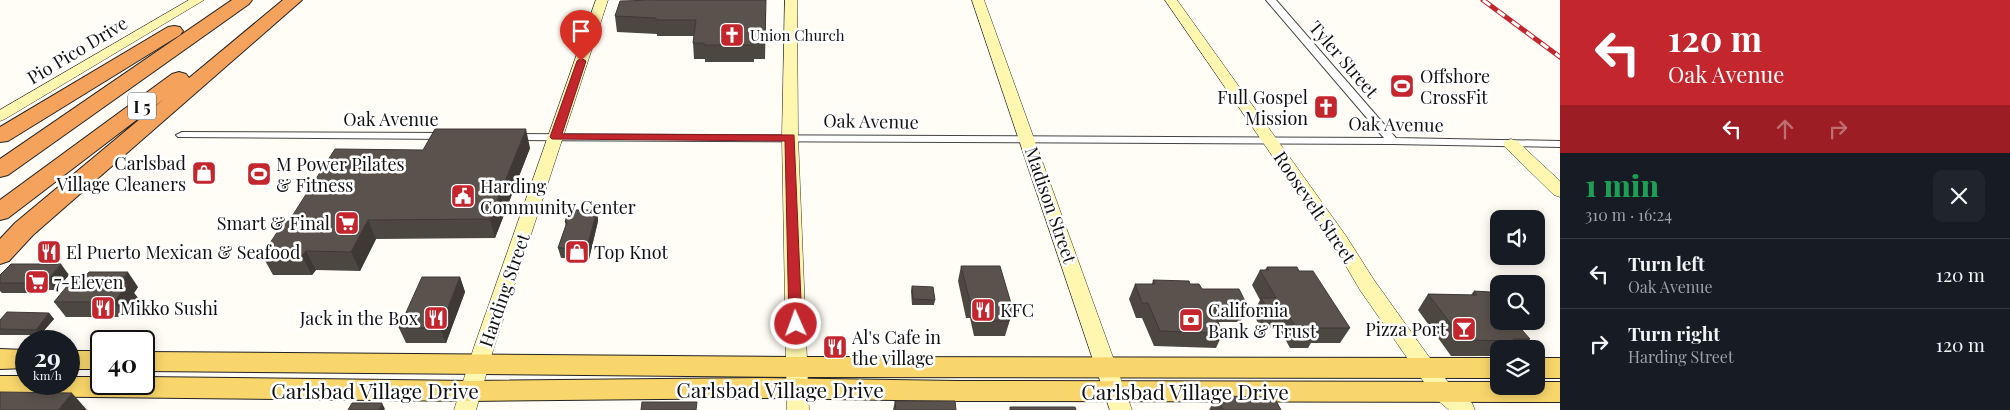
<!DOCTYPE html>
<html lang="en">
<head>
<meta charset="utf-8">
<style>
	body { margin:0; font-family:"Playfair Display",serif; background:#20242c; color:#f1f3f6; height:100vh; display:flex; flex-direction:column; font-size:19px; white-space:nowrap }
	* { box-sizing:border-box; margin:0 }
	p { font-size:16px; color:#9ea1a6 }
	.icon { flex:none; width:28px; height:28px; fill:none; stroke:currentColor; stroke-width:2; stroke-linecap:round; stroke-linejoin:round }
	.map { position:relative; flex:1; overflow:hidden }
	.details { display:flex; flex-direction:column; background:#171b24; width:450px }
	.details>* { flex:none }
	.banner { background:#c4262e; color:#fff; overflow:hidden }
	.fabs { position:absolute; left:1490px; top:210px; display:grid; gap:10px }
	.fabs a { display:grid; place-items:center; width:55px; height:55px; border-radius:10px; background:#171b24; box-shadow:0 2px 12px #0003; font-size:25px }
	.speed { position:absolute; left:15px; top:330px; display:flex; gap:10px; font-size:25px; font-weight:700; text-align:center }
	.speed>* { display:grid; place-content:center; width:65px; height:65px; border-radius:50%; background:#171b24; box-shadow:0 2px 12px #0003; line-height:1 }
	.speed small { font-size:12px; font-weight:400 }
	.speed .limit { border:2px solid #111; border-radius:8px; background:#fff; color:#111 }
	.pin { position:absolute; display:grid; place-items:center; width:42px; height:42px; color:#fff; margin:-51px -21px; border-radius:50% 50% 50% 0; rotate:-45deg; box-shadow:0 0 5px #0007 }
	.pin .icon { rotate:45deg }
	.me { position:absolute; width:55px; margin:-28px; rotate:358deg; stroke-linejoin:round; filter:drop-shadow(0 0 4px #0008) }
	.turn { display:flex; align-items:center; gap:18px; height:105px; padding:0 25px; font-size:22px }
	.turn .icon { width:65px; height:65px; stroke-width:2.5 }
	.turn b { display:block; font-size:35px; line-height:42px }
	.lanes { display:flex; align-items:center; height:48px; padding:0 25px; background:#0003; justify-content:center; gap:25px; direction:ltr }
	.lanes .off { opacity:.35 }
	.round { display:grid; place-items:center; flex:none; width:52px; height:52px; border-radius:10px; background:#20242c }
	.head { display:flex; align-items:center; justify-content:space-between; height:85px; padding:0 25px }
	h1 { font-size:30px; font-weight:800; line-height:38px; color:#1e9e55 }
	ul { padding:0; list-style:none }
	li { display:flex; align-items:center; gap:15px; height:70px; padding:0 25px; border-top:1px solid #363941 }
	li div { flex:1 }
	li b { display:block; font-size:19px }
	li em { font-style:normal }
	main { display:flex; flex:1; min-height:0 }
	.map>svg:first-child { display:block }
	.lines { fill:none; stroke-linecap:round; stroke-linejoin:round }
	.street-casing { stroke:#444; stroke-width:2 }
	.secondary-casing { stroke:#333; stroke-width:1 }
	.primary-casing { stroke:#222; stroke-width:2 }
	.highway-casing { stroke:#222; stroke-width:2 }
	.street { fill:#fff; fill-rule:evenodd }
	.secondary { fill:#fff6b0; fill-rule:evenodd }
	.primary { fill:#f9d66b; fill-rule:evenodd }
	.highway { fill:#f5a25d; fill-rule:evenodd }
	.rail-casing { stroke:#c4262e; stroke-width:5 }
	.rail { stroke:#fff; stroke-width:3; stroke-dasharray:9; stroke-linecap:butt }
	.wall { fill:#4d4742 }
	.shaded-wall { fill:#3f3936 }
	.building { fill:#5a524d; stroke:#3f3936 }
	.route { fill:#c4262e; stroke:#7f191e }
	.labels { text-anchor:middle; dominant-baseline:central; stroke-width:5; stroke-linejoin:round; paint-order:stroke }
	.far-poi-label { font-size:15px; fill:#111; stroke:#fff; text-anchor:start }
	.shield { fill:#fff; stroke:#585858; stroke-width:1 }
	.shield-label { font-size:16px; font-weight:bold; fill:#111 }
	.street-label { font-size:18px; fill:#111; stroke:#fff }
	.poi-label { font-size:18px; fill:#111; stroke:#fff; text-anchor:start }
	.near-street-label { font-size:21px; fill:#111; stroke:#fff }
</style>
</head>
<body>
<main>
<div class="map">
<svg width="1560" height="410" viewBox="0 0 1560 410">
	<rect width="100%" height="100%" fill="#fffdf5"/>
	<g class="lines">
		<defs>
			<g id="street">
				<polygon points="1266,0 1276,0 1396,138 1560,141 1560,147 1393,144 510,140 504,137 510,134 1384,138"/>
				<polygon points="182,132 448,133 454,136 448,139 178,137 176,135"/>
			</g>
			<g id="secondary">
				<polygon points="189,0 204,0 5,119 0,121 0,110"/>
				<polygon points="596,0 608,0 494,347 476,410 454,410 474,347"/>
				<polygon points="785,0 797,0 798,137 809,410 787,410 782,137"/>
				<polygon points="972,0 984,0 1132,410 1110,410"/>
				<polygon points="1165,0 1177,0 1346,236 1374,280 1424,350 1451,386 1472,403 1475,410 1449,410 1435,398 1360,290 1333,244"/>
				<polygon points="1511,139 1517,141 1560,181 1560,197 1554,195 1505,147 1503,144 1505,141"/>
			</g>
			<g id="primary">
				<polygon points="0,349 26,350 26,368 0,369"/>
				<rect x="69" y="351" width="32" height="18"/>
				<polygon points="144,352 796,357 1499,358 1499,378 796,377 144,371"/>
				<rect x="1536" y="358" width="24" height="20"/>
				<polygon points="0,376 26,376 26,384 69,384 69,377 101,377 101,384 144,384 144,377 471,381 763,378 959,381 1499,382 1499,386 1536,386 1536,382 1560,382 1560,402 959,401 763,398 471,401 0,396"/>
			</g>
			<g id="highway">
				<polygon points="232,0 252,0 249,4 8,175 0,177 0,159"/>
				<polygon points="283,0 302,0 33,235 9,261 0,264 0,239 15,223 164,99 8,218 0,220 0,200 172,74 179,72 186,74 189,78"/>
				<polygon points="174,26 180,27 183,31 180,35 8,141 0,142 0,127 168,27"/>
			</g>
		</defs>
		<use href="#street" class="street-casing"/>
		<use href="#secondary" class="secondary-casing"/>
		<use href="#primary" class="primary-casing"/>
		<use href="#highway" class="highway-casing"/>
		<use href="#street" class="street"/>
		<use href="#secondary" class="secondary"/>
		<use href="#primary" class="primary"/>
		<use href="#highway" class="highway"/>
		<defs>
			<polyline id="rail" points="1483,0 1560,57"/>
		</defs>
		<use href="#rail" class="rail-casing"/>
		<use href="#rail" class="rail"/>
	</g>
	<g class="wall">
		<polygon points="766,11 765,59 754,59 754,62 705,62 705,59 694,59 693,43 694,36 657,36 657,34 617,32 615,16"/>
		<polygon points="530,148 495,238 376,239 360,271 316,270 312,275 273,275 262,255 289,221 423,150"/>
		<polygon points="597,210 598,221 589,259 561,258 558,248 566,226 565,222"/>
		<polygon points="961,266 1013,310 1005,336 974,336 970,318 966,318 958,281"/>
		<polygon points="1267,267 1299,271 1350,328 1340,343 1311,343 1308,348 1290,348 1279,328 1261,328 1253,314 1260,300 1252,285 1260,270 1265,270"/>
		<polygon points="69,275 56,290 44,290 41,293 2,293 0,291 0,283"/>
		<polygon points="460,277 465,292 446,343 406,343 399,328"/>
		<polygon points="1153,280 1190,284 1248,307 1240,322 1218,322 1223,333 1216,348 1154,346 1142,318 1136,318 1129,299 1135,284 1152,284"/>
		<polygon points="912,286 935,300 934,305 912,305 911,291"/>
		<polygon points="138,287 134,293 139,299 125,317 66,317 54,302"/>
		<polygon points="1474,291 1530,339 1521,349 1499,349 1499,356 1451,356 1418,310 1428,294 1471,295"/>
		<polygon points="49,313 54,319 40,335 0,335 0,320"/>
		<polygon points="1217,396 1281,410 1209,410"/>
		<polygon points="895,401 956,410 893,410"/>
	</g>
	<g class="shaded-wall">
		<polygon points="526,129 530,148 495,238 490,219"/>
		<polygon points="597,210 598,221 589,259 587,248"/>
		<polygon points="368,220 376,239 360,271 351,252"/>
		<polygon points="306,251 316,270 312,275 302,256"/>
		<polygon points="61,264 69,275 56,290 47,280"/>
		<polygon points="128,272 138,287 134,293 139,299 125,317 114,302 118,284"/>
		<polygon points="460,277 465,292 446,343 440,328"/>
		<polygon points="35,280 44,290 41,293 32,283"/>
		<polygon points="49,313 54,319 40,335 36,330"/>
		<polygon points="72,393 87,410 58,410"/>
		<polygon points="382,403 385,409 384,410 379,410"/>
	</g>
	<g class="building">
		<polygon points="655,0 766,0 765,42 754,42 753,45 704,45 704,43 693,43 696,20 656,20 656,18 615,16 620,1"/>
		<polygon points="435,129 526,129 490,219 368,220 351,252 306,251 302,256 262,255 284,222 289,221 335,149 423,150"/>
		<polygon points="569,210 597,210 587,248 558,248 567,222 565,222"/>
		<polygon points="11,264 61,264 47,280 35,280 32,283 0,283 0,275"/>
		<polygon points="961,266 1000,266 1013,310 1006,310 1009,321 977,321 973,302 970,302"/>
		<polygon points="1267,267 1297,267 1299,271 1313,271 1350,328 1315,328 1318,333 1299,332 1287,313 1270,313 1261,298 1276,298 1260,270 1269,270"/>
		<polygon points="89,272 128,272 118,284 128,284 114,302 54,302 72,280 82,280"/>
		<polygon points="422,277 460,277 440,328 399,328"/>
		<polygon points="1153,280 1189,281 1190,284 1199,284 1202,289 1239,289 1248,307 1211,307 1223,333 1160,331 1148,303 1142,303 1135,284 1155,284"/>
		<polygon points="912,286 933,287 935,300 913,299"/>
		<polygon points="1474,291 1490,292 1499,302 1499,321 1514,321 1530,339 1513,339 1514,341 1463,340 1428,294 1477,295"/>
		<polygon points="7,312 49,313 36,330 0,329 0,320"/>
		<polygon points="0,392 72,393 58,410 0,410"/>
		<polygon points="1217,396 1274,397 1281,410 1223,410"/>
		<polygon points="895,401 955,401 956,410 896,410"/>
		<polygon points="642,402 697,402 696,410 641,410"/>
		<polygon points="352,403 382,403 379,410 348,410"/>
		<polygon points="1010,407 1075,407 1076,410 1010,410"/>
	</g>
	<polygon class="route" points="581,58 586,61 562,134 794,135 802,324 801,328 791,328 789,324 785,141 552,139 550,137 577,61"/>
	<defs>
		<symbol id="church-square" viewBox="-11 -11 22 22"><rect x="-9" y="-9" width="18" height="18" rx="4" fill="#c4262e" stroke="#fff"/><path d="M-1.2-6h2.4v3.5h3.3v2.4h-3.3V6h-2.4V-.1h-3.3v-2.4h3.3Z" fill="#fff"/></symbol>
		<symbol id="stadium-square" viewBox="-11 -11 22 22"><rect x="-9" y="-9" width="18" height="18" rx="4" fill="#c4262e" stroke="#fff"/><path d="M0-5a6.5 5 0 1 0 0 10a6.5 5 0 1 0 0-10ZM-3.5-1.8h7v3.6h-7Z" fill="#fff"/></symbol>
		<symbol id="shop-square" viewBox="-11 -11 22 22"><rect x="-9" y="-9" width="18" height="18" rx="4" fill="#c4262e" stroke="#fff"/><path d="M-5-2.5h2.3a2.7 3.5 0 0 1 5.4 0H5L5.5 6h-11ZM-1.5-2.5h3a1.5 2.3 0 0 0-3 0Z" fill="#fff"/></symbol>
		<symbol id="civic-square" viewBox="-11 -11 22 22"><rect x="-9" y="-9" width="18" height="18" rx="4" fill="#c4262e" stroke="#fff"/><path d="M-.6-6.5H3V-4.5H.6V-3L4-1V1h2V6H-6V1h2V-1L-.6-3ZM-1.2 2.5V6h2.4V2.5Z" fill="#fff"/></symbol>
		<symbol id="supermarket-square" viewBox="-11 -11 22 22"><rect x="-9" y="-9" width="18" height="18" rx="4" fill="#c4262e" stroke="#fff"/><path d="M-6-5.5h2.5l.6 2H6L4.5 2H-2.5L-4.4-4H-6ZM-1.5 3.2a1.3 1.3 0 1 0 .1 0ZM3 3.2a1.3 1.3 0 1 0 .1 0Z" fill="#fff"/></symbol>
		<symbol id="restaurant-square" viewBox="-11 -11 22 22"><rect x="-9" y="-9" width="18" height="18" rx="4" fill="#c4262e" stroke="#fff"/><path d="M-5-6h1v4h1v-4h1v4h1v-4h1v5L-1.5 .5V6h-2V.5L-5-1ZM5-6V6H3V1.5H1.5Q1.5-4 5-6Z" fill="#fff"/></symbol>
		<symbol id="bank-square" viewBox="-11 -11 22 22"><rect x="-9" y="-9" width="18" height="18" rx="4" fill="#c4262e" stroke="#fff"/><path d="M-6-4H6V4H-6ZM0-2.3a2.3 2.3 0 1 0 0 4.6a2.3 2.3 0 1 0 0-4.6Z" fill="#fff"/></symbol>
		<symbol id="bar-square" viewBox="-11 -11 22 22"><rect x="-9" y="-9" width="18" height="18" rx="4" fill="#c4262e" stroke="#fff"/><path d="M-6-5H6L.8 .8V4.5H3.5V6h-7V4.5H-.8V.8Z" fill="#fff"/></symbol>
	</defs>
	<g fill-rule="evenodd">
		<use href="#church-square" x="718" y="21" width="28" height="28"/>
		<use href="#stadium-square" x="1388" y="72" width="28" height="28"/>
		<use href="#church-square" x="1312" y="93" width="28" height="28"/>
		<use href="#shop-square" x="190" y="159" width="28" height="28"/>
		<use href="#stadium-square" x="245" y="160" width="28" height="28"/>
		<use href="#civic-square" x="449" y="182" width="28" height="28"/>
		<use href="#supermarket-square" x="333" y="209" width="28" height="28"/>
		<use href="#restaurant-square" x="35" y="238" width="28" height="28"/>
		<use href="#shop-square" x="563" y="238" width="28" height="28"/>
		<use href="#supermarket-square" x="23" y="268" width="28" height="28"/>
		<use href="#restaurant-square" x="89" y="294" width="28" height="28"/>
		<use href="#restaurant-square" x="969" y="296" width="28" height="28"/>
		<use href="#restaurant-square" x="422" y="304" width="28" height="28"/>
		<use href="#bank-square" x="1177" y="306" width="28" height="28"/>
		<use href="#bar-square" x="1450" y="315" width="28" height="28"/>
		<use href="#restaurant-square" x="821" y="333" width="28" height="28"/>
	</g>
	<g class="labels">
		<g class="far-poi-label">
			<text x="750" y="35">Union Church</text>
		</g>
		<rect class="shield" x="128" y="92.5" width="28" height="27" rx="4"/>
		<g class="shield-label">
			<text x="142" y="106">I 5</text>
		</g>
		<g class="street-label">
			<text transform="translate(77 50) rotate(-31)">Pio Pico Drive</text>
			<text transform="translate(1344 59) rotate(49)">Tyler Street</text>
			<text x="391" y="119">Oak Avenue</text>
			<text transform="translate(871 121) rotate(1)">Oak Avenue</text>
			<text transform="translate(1396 124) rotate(1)">Oak Avenue</text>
			<text transform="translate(1051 205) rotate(71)">Madison Street</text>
			<text transform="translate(1315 207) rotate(56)">Roosevelt Street</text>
			<text transform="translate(504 290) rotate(-71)">Harding Street</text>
		</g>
		<g class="poi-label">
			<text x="1420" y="76">Offshore<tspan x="1420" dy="21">CrossFit</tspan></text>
			<text x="1308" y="97" text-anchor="end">Full Gospel<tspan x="1308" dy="21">Mission</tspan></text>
			<text x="186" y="163" text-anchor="end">Carlsbad<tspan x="186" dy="21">Village Cleaners</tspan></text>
			<text x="276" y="164">M Power Pilates<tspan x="276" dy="21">&amp; Fitness</tspan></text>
			<text x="480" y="186">Harding<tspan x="480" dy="21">Community Center</tspan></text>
			<text x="330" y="223" text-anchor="end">Smart &amp; Final</text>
			<text x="66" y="252">El Puerto Mexican &amp; Seafood</text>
			<text x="594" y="252">Top Knot</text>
			<text x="54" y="282">7-Eleven</text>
			<text x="120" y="308">Mikko Sushi</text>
			<text x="1000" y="310">KFC</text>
			<text x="1208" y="310">California<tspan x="1208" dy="21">Bank &amp; Trust</tspan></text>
			<text x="418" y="318" text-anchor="end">Jack in the Box</text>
			<text x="1446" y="329" text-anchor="end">Pizza Port</text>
			<text x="852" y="337">Al's Cafe in<tspan x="852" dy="21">the village</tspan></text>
		</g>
		<g class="near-street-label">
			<text x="780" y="389">Carlsbad Village Drive</text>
			<text x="375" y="390">Carlsbad Village Drive</text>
			<text x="1185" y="391">Carlsbad Village Drive</text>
		</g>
	</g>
</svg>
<div class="fabs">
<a><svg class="icon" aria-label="sound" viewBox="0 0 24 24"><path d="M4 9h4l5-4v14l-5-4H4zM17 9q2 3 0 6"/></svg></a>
<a><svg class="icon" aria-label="search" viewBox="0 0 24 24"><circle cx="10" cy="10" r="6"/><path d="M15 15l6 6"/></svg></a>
<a><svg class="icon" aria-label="layers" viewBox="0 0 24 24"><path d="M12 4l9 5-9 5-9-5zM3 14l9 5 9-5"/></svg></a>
</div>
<div class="speed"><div>29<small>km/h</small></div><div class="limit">40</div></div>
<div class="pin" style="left:581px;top:61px;background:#d93025"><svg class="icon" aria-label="arrive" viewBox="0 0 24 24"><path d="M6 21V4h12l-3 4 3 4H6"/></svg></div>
<svg class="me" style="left:796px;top:324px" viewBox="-20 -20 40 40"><circle r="17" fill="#c4262e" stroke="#fff" stroke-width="3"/><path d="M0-11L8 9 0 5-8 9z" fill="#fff"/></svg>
</div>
<section class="details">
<div class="banner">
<div class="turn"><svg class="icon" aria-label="left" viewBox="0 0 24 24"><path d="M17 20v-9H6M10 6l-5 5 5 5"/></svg><div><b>120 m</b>Oak Avenue</div></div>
<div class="lanes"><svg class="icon" aria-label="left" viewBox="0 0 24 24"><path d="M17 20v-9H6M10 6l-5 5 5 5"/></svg><svg class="icon off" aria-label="ahead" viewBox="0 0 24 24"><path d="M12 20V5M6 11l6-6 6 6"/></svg><svg class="icon off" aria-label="right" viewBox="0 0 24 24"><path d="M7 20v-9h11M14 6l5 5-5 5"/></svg></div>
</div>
<div class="head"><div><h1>1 min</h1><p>310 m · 16:24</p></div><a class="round"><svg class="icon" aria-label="close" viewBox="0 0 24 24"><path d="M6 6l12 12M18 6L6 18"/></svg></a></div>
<ul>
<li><svg class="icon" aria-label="left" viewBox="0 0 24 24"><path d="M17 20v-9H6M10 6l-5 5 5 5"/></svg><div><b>Turn left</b><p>Oak Avenue</p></div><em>120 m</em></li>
<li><svg class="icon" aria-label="right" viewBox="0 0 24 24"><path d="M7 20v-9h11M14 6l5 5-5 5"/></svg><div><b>Turn right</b><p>Harding Street</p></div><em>120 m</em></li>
</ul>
</section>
</main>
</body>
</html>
